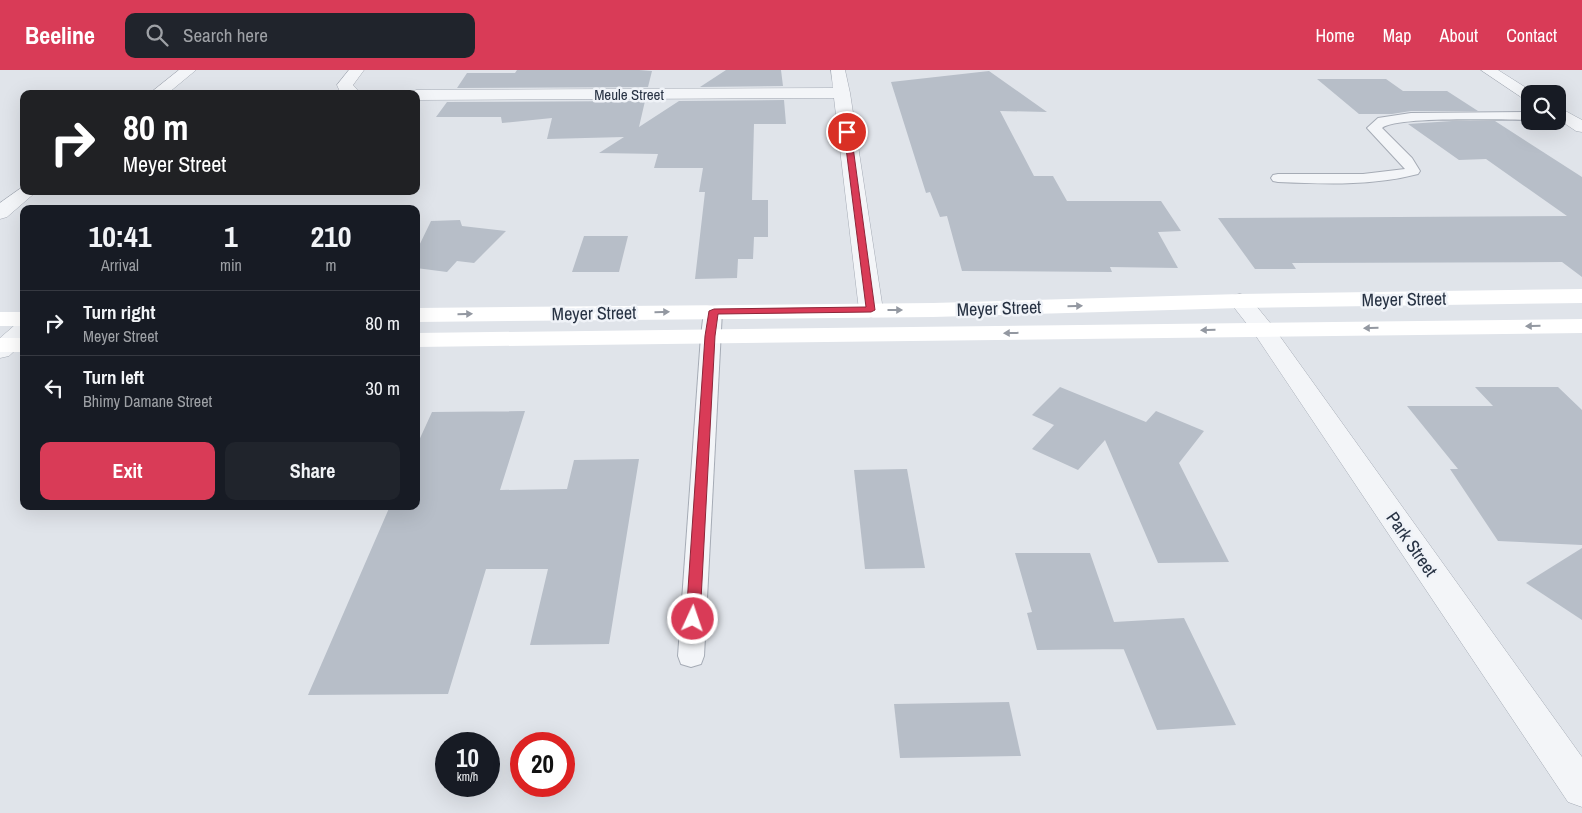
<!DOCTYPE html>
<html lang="en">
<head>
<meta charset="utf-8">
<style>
	body { margin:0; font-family:"Archivo Narrow",sans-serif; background:#20242c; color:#f1f3f6; height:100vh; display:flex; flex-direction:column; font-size:19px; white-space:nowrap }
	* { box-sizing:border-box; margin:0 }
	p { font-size:16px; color:#9ea1a6 }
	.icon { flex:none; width:28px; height:28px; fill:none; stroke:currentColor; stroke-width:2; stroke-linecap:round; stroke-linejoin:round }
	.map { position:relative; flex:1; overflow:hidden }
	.panel { position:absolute; left:20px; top:135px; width:400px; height:305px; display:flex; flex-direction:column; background:#171b24; border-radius:10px; box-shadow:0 5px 20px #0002 }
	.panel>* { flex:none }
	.guide { position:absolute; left:20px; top:20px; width:400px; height:105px; border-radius:10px; box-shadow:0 5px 20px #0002; background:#202124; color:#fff; overflow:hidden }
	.tools { position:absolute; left:1521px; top:15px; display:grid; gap:10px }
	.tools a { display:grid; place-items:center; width:45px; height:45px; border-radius:10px; background:#171b24; box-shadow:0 5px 20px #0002; font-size:25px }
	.speed { position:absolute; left:435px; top:662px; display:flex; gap:10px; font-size:25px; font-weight:700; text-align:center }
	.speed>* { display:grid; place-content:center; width:65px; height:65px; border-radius:50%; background:#171b24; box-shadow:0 5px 20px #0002; line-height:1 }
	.speed small { font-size:12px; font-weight:400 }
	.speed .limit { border:8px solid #d22; background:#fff; color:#111 }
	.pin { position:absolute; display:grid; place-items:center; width:42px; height:42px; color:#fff; margin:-21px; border:2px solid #fff; border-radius:50%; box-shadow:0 1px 5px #0007 }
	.me { position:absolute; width:55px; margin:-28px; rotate:3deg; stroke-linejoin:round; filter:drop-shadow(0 0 4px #0008) }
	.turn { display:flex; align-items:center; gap:18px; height:105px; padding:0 20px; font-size:22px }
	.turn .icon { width:65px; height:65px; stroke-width:2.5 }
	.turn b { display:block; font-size:35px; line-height:42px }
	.eta { display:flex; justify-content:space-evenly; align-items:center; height:85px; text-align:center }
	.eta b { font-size:30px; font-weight:700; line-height:35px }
	.action { display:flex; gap:10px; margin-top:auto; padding:10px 20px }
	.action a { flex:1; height:58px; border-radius:10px; background:#d93b57; color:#fff; font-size:20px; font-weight:700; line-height:58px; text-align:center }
	.action a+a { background:#20242c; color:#f1f3f6 }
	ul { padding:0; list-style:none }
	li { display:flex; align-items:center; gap:15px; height:65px; padding:0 20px; border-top:1px solid #363941 }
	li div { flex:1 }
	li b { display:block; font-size:19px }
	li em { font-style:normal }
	header { display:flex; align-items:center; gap:30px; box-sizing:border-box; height:70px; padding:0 25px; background:#d93b57; color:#fff }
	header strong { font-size:24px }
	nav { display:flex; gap:28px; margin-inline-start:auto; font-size:18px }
	.search { width:350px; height:45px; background:#20242c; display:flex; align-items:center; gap:12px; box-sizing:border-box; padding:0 18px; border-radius:10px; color:#9ea1a6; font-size:19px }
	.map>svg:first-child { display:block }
	.building { fill:#b7bec8 }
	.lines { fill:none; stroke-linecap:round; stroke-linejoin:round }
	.service-casing { stroke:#a5abb5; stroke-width:2 }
	.minor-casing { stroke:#a5abb5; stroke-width:1 }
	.tertiary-casing { stroke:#a5abb5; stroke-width:1 }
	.service { fill:#f3f5f8; fill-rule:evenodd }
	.minor { fill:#f3f5f8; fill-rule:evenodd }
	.tertiary { fill:#f3f5f8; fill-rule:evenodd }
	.secondary { fill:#fff; fill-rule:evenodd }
	.oneway { fill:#9398a1 }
	.route { fill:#d93b57; stroke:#8d2639 }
	.labels { text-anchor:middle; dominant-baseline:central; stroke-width:5; stroke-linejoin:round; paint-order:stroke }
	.far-street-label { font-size:15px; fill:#273243; stroke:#f0f3f8 }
	.street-label { font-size:18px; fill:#273243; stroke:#f0f3f8 }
</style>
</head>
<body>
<header>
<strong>Beeline</strong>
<div class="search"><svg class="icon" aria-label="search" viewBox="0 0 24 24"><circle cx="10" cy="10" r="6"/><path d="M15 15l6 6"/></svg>Search here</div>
<nav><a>Home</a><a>Map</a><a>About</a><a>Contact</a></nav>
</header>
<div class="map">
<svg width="1582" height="743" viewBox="0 0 1582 743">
	<rect width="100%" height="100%" fill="#e0e4ea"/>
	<g class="building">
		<polygon points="517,0 639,0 652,1 648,17 457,18 467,3 515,3"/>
		<polygon points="726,0 781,0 783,16 700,17"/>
		<polygon points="989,1 1047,42 1000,41 1034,106 1053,106 1067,131 1161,131 1181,161 1158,162 1178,198 1110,197 1112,202 962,201 947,146 940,147 930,122 926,123 891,12"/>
		<polygon points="1317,9 1386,9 1403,21 1447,21 1478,41 1411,41 1392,44 1359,44"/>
		<polygon points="784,30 786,54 754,54 752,130 768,130 768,167 754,167 753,189 738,189 737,208 695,209 705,122 699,122 703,98 654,98 658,84 599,83 624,67 547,69 552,48 502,53 501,47 436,47 447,32 645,31 639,57 679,31"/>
		<polygon points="1452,51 1495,51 1582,107 1582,207 1562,192 1292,193 1296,199 1255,199 1218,148 1567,146 1486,89 1459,90 1408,54"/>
		<polygon points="460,150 462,156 506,161 474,193 457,191 447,202 416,198 416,182 431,151"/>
		<polygon points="584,166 628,166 619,202 572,202"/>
		<polygon points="1060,317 1146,352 1156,341 1204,361 1179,393 1229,492 1158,493 1105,370 1078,400 1032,379 1054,355 1032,345"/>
		<polygon points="1475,317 1558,317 1582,340 1582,475 1498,471 1450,399 1458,399 1407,336 1493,336"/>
		<polygon points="525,341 500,420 567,419 574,390 639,389 609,574 530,575 548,499 486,499 448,624 308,625 390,436 416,436 416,377 432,342"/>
		<polygon points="907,399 925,498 865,499 854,400"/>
		<polygon points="1582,478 1582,550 1526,513"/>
		<polygon points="1015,483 1090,483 1114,552 1184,548 1236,655 1157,660 1122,575 1124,579 1037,580 1027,543 1032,542"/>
		<polygon points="1009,632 1021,686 900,688 894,634"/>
	</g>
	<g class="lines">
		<defs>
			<g id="service">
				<path d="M1530 42V50C1504 50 1397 46 1382 58L1412 88 1420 101 1418 104C1372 116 1325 114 1278 112L1273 111 1271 108 1273 105 1278 104H1363L1405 99 1367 58 1378 48 1411 43Z"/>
				<polygon points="713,236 719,237 722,241 704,586 701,594 691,597 681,594 678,586 701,266 704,241 707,237"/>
			</g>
			<g id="minor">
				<polygon points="349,0 364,0 353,15 361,24 341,24 337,15"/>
				<polygon points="831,0 845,0 850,23 883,240 879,245 871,247 863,245 859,240 834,28 416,30 416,24 409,24 416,20 833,18"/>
				<polygon points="1481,0 1498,0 1536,24 1530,24 1530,31 1524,29"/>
				<polygon points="1558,37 1582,50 1582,62 1576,61 1558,49"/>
				<polygon points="1240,224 1248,226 1271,254 1582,687 1582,737 1568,732 1254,263 1229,231 1232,226"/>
				<polygon points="24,252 24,272 9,286 0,288 0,268 16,254"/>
			</g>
			<g id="tertiary">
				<polygon points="179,0 196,0 167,24 149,24"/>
				<polygon points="24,116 24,121 37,121 7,147 0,149 0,133"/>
			</g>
		</defs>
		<use href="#service" class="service-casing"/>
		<use href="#minor" class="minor-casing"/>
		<use href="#tertiary" class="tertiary-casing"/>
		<use href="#service" class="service"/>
		<use href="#minor" class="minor"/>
		<use href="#tertiary" class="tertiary"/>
		<g class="secondary">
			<polygon points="1582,219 1582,233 1240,238 933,247 416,252 416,238 933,233 1240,224"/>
			<rect x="0" y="242" width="24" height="14"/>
			<polygon points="1582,249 1582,263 416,277 416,263"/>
			<rect x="0" y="268" width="24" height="14"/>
		</g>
	</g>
	<defs><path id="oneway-solid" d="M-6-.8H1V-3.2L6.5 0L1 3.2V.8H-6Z" transform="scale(1.25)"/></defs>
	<g class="oneway">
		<use href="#oneway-solid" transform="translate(1075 236) rotate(-2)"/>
		<use href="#oneway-solid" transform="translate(895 240)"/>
		<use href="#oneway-solid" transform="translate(662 242) rotate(-1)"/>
		<use href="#oneway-solid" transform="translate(465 244) rotate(-1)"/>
		<use href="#oneway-solid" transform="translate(1533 256) rotate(179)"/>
		<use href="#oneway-solid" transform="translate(1371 258) rotate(179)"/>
		<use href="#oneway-solid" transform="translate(1208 260) rotate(179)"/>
		<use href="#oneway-solid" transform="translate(1011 263) rotate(179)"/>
	</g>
	<polygon class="route" points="847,60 851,62 875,240 871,242 718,244 715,266 700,549 698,553 693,554 688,553 686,549 705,266 709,241 714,239 866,237 844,62"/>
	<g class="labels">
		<g class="far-street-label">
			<text x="629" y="24">Meule Street</text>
		</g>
		<g class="street-label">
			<text transform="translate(1404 229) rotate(-1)">Meyer Street</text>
			<text transform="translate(999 238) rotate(-2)">Meyer Street</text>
			<text transform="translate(594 243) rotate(-1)">Meyer Street</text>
			<text transform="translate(1412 474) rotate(55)">Park Street</text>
		</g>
	</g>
</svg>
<div class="tools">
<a><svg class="icon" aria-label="search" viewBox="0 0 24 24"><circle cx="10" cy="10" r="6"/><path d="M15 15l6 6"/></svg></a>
</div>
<div class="speed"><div>10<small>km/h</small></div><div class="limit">20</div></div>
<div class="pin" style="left:847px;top:62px;background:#d93025"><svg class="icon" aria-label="arrive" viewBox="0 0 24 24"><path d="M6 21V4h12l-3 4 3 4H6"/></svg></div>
<svg class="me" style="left:693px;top:549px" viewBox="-20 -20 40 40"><circle r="17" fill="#d93b57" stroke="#fff" stroke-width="3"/><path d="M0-11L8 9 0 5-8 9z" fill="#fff"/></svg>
<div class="guide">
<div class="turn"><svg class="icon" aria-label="right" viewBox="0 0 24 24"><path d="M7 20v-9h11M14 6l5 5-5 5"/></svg><div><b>80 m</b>Meyer Street</div></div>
</div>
<section class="panel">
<div class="eta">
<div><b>10:41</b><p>Arrival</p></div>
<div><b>1</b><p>min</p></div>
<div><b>210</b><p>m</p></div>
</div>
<ul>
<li><svg class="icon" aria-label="right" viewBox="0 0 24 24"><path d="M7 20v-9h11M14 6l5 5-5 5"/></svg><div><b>Turn right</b><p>Meyer Street</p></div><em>80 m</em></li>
<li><svg class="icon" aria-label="left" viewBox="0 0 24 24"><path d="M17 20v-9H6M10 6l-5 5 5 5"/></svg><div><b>Turn left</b><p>Bhimy Damane Street</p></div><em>30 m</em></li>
</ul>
<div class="action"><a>Exit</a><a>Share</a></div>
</section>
</div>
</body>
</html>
